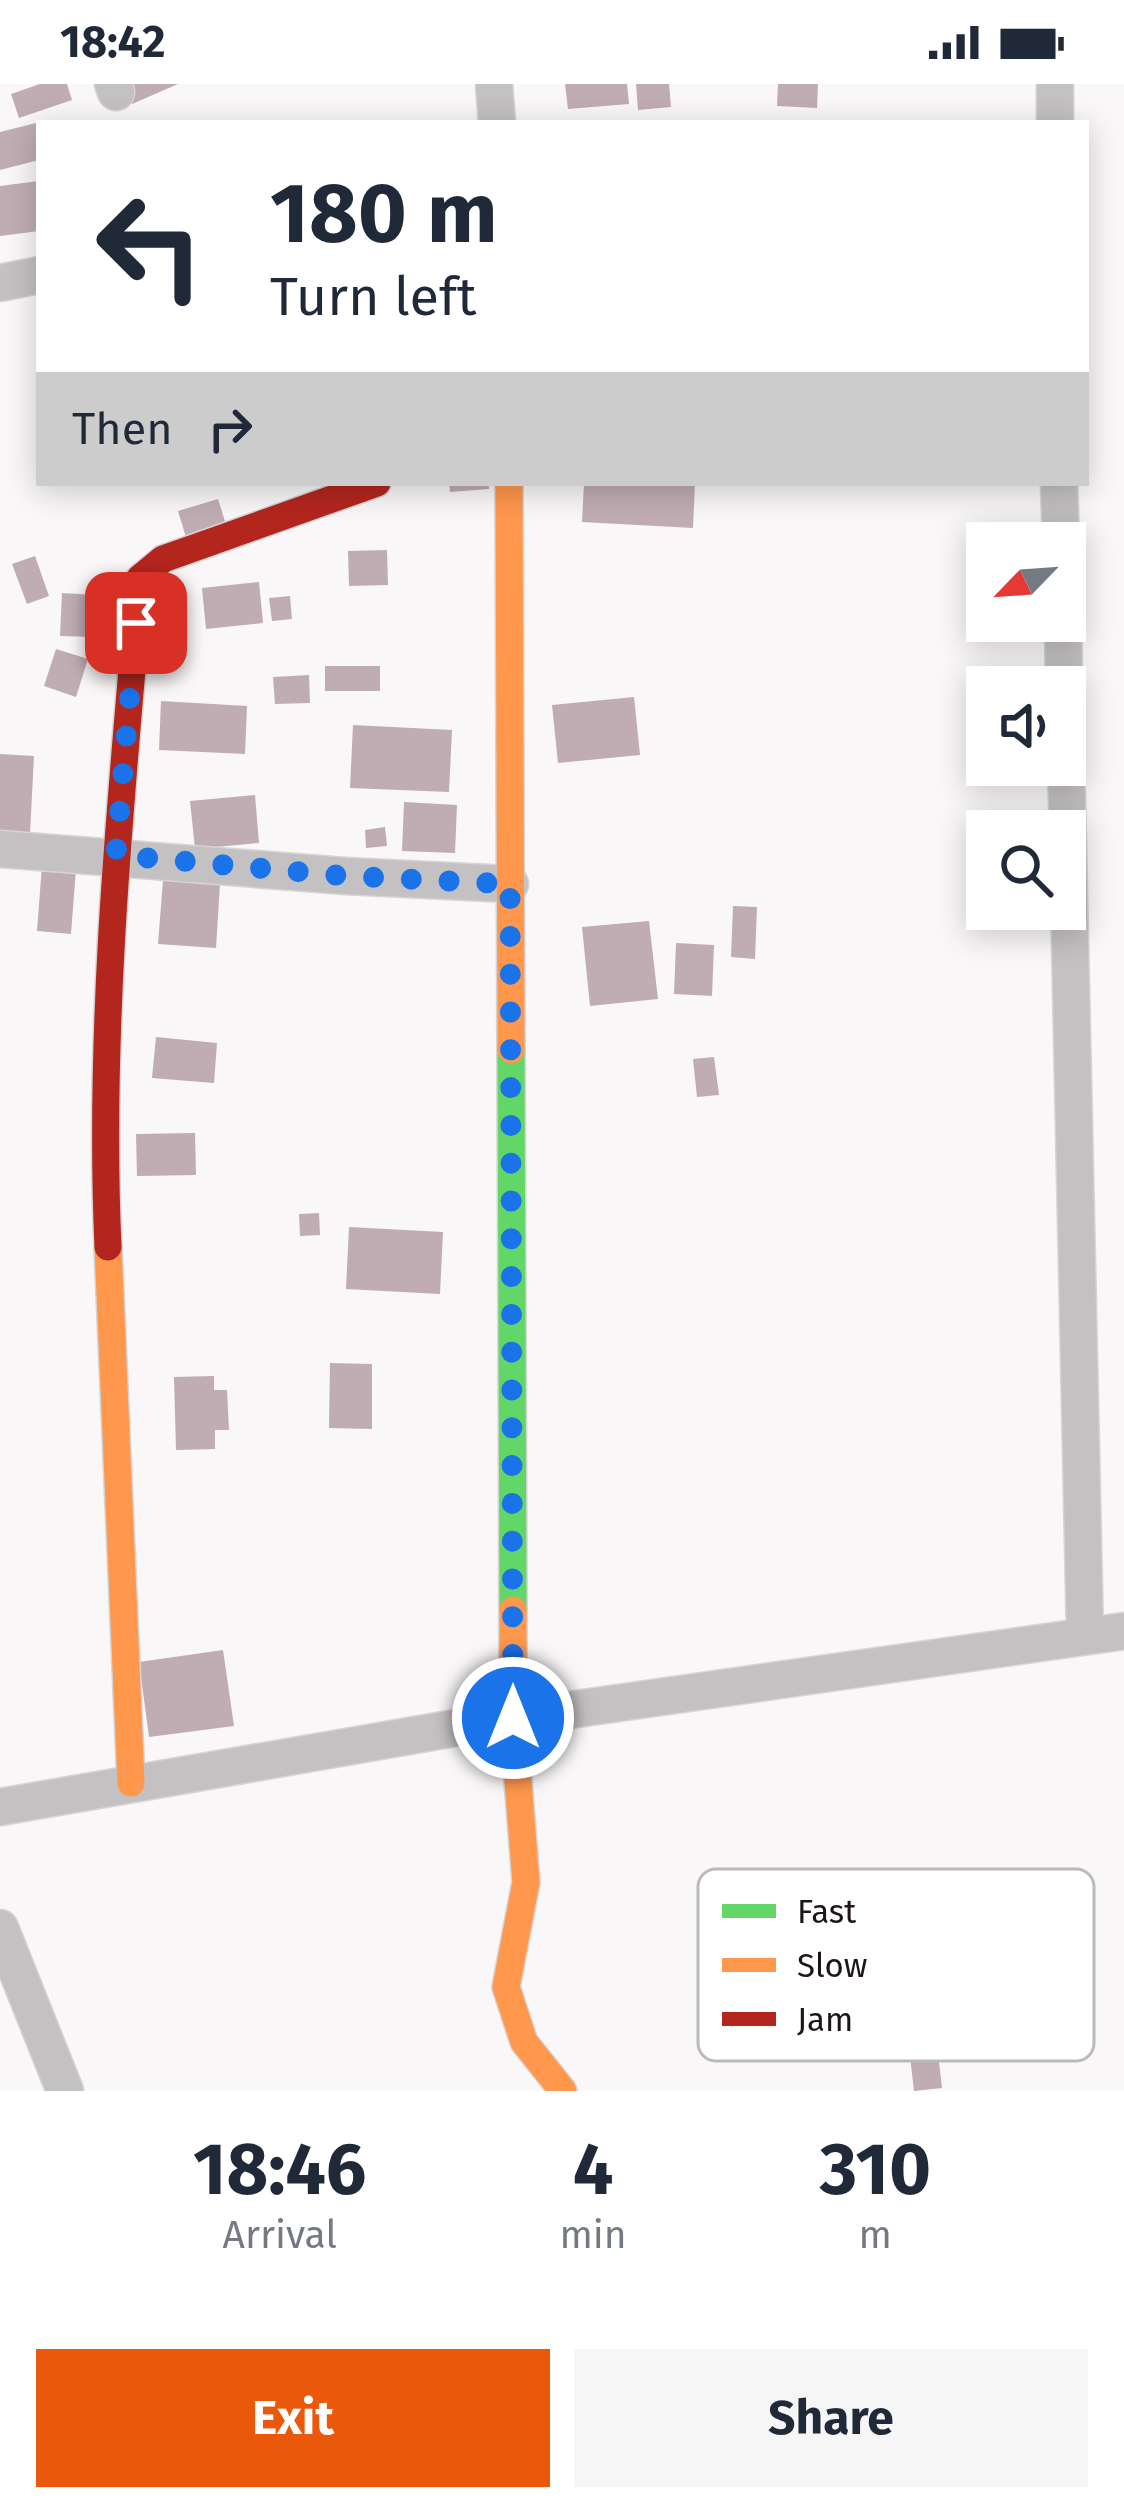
<!DOCTYPE html>
<html lang="en">
<head>
<meta charset="utf-8">
<style>
	body { margin:0; font-family:"Fira Sans",sans-serif; background:#f6f6f7; color:#1f2937; height:100vh; display:flex; flex-direction:column; font-size:45px; white-space:nowrap }
	* { box-sizing:border-box; margin:0 }
	p { font-size:39px; color:#747a83 }
	.icon { flex:none; width:66px; height:66px; fill:none; stroke:currentColor; stroke-width:2; stroke-linecap:round; stroke-linejoin:round }
	.map { position:relative; height:2007px; overflow:hidden }
	.details { display:flex; flex-direction:column; background:#fff; flex:1 }
	.details>* { flex:none }
	.banner { position:absolute; left:36px; top:36px; width:1053px; height:366px; border-radius:0px; box-shadow:0 6px 30px #0003; background:#fff; color:#1f2937; overflow:hidden }
	.needle { width:78px; rotate:245deg }
	.controls { position:absolute; left:966px; top:438px; display:grid; gap:24px }
	.controls a { display:grid; place-items:center; width:120px; height:120px; border-radius:0px; background:#fff; box-shadow:0 6px 30px #0003; font-size:60px }
	.pin { position:absolute; display:grid; place-items:center; width:102px; height:102px; color:#fff; margin:-51px; border-radius:24px; box-shadow:0 6px 18px #0006 }
	.me { position:absolute; width:132px; margin:-66px; rotate:0deg; stroke-linejoin:round; filter:drop-shadow(0 0 9px #0008) }
	.turn { display:flex; align-items:center; gap:42px; height:252px; padding:0 36px; font-size:54px }
	.turn .icon { width:156px; height:156px; stroke-width:2.5 }
	.turn b { display:block; font-size:84px; line-height:102px }
	.then { display:flex; align-items:center; height:114px; padding:0 36px; background:#0003; gap:24px; font-size:45px }
	.eta { display:flex; justify-content:space-evenly; align-items:center; height:204px; text-align:center }
	.eta b { font-size:72px; font-weight:700; line-height:84px }
	.button { display:flex; gap:24px; margin-top:auto; padding:24px 36px }
	.button a { flex:1; height:138px; border-radius:0px; background:#ea580c; color:#fff; font-size:48px; font-weight:700; line-height:138px; text-align:center }
	.button a+a { background:#f6f6f7; color:#1f2937 }
	.status { display:flex; justify-content:space-between; align-items:center; height:84px; padding:0 60px; background:#fff; direction:ltr }
	.status svg { height:33px; fill:currentColor }
	.map>svg:first-child { display:block }
	.building { fill:#bfadb3 }
	.lines { fill:none; stroke-linecap:round; stroke-linejoin:round }
	.street-casing { stroke:#d6d4d4; stroke-width:39 }
	.fast-casing { stroke:#d6d4d4; stroke-width:30 }
	.slow-casing { stroke:#d6d4d4; stroke-width:30 }
	.jam-casing { stroke:#d6d4d4; stroke-width:30 }
	.street { stroke:#c4c1c2; stroke-width:36 }
	.fast { stroke:#63d668; stroke-width:27 }
	.slow { stroke:#ff974d; stroke-width:27 }
	.jam { stroke:#b3261e; stroke-width:27 }
	.route { stroke:#1a73e8; stroke-width:21; stroke-dasharray:0 37.8 }
	.key { fill:#fff; stroke:#bcb9ba; stroke-width:3 }
	.key-label { font-size:33px; fill:#1e1518 }
</style>
</head>
<body>
<div class="status"><b>18:42</b><svg viewBox="0 0 49 12"><path d="M0 12V9h3v3zM5 12V6h3v6zM10 12V3h3v9zM15 12V0h3v12zM26 1h20v11H26zM47 4h2v5h-2z"/></svg></div>
<div class="map">
<svg width="1124" height="2007" viewBox="0 0 1124 2007">
	<rect width="100%" height="100%" fill="#faf7f8"/>
	<g class="building">
		<polygon points="40,0 67,0 72,16 19,34 11,10"/>
		<polygon points="124,0 178,0 132,20"/>
		<polygon points="565,0 627,0 629,20 568,25"/>
		<polygon points="636,0 669,0 671,23 638,26"/>
		<polygon points="778,0 818,0 817,24 777,22"/>
		<polygon points="36,39 39,76 0,86 0,48"/>
		<polygon points="39,97 39,147 0,152 0,102"/>
		<polygon points="449,399 489,399 489,405 450,408"/>
		<polygon points="584,399 695,399 693,444 582,438"/>
		<polygon points="218,415 228,447 188,460 178,427"/>
		<polygon points="387,466 388,501 349,502 348,467"/>
		<polygon points="35,472 49,512 27,520 12,480"/>
		<polygon points="259,498 263,539 206,545 202,504"/>
		<polygon points="62,509 96,511 94,553 60,552"/>
		<polygon points="290,512 292,535 272,537 269,514"/>
		<polygon points="56,565 88,575 76,613 44,602"/>
		<rect x="325" y="582" width="55" height="25"/>
		<polygon points="309,591 310,619 275,620 273,593"/>
		<polygon points="634,613 640,671 558,679 552,621"/>
		<polygon points="161,617 247,622 245,670 159,666"/>
		<polygon points="353,641 452,646 449,708 350,704"/>
		<polygon points="0,670 34,672 30,750 0,748"/>
		<polygon points="255,711 259,759 195,765 190,717"/>
		<polygon points="404,718 457,721 455,769 402,767"/>
		<polygon points="385,743 387,762 366,764 365,746"/>
		<polygon points="42,781 76,785 71,850 37,847"/>
		<polygon points="163,796 220,800 216,864 158,860"/>
		<polygon points="733,822 757,823 755,875 731,873"/>
		<polygon points="649,837 658,915 590,922 582,843"/>
		<polygon points="676,859 714,861 712,912 674,910"/>
		<polygon points="156,953 217,959 214,999 152,994"/>
		<polygon points="714,973 719,1011 697,1013 693,975"/>
		<polygon points="195,1049 196,1091 137,1092 136,1050"/>
		<polygon points="319,1129 320,1151 300,1152 299,1130"/>
		<polygon points="349,1143 443,1148 440,1210 346,1205"/>
		<polygon points="330,1279 372,1280 372,1345 329,1344"/>
		<polygon points="214,1292 214,1306 227,1306 229,1346 215,1346 215,1365 176,1366 174,1293"/>
		<polygon points="223,1566 234,1642 149,1653 139,1578"/>
		<polygon points="938,1969 942,2004 914,2007 910,1972"/>
	</g>
	<g class="lines">
		<defs>
			<g id="street">
				<polyline points="113,0 116,8"/>
				<polyline points="494,0 497,39"/>
				<polyline points="1055,0 1055,39"/>
				<polyline points="0,199 39,191"/>
				<polyline points="1059,399 1061,459"/>
				<polyline points="1063,537 1064,603"/>
				<polyline points="1065,626 1085,1552"/>
				<polyline points="0,765 345,792 510,800"/>
				<polyline points="0,1723 513,1634 1124,1547"/>
				<polyline points="0,1844 65,2007"/>
			</g>
			<polyline id="fast" points="511,966 513,1526"/>
			<g id="slow">
				<polyline points="509,399 511,966"/>
				<polyline points="108,1163 131,1699"/>
				<polyline points="513,1526 513,1634 526,1798 506,1903 524,1958 563,2007"/>
			</g>
			<path id="jam" d="M108 1163C98 943 121 713 140 494L163 475 377 399"/>
		</defs>
		<use href="#street" class="street-casing"/>
		<use href="#fast" class="fast-casing"/>
		<use href="#slow" class="slow-casing"/>
		<use href="#jam" class="jam-casing"/>
		<use href="#street" class="street"/>
		<use href="#fast" class="fast"/>
		<use href="#slow" class="slow"/>
		<use href="#jam" class="jam"/>
	</g>
	<g class="lines">
		<polyline class="route" points="136,539 116,771 346,792 510,800 513,1634"/>
	</g>
	<rect x="698" y="1785" width="396" height="192" rx="18" class="key"/>
	<rect x="722" y="1820" width="54" height="14" fill="#63d668"/>
	<rect x="722" y="1874" width="54" height="14" fill="#ff974d"/>
	<rect x="722" y="1928" width="54" height="14" fill="#b3261e"/>
	<g class="key-label">
		<text x="797" y="1839">Fast</text>
		<text x="797" y="1893">Slow</text>
		<text x="797" y="1947">Jam</text>
	</g>
</svg>
<div class="controls">
<a><svg class="needle" viewBox="-14 -14 28 28"><path d="M0-13l5 13h-10z" fill="#e53935"/><path d="M0 13l5-13h-10z" fill="#747a83"/></svg></a>
<a><svg class="icon" aria-label="sound" viewBox="0 0 24 24"><path d="M4 9h4l5-4v14l-5-4H4zM17 9q2 3 0 6"/></svg></a>
<a><svg class="icon" aria-label="search" viewBox="0 0 24 24"><circle cx="10" cy="10" r="6"/><path d="M15 15l6 6"/></svg></a>
</div>
<div class="pin" style="left:136px;top:539px;background:#d93025"><svg class="icon" aria-label="arrive" viewBox="0 0 24 24"><path d="M6 21V4h12l-3 4 3 4H6"/></svg></div>
<svg class="me" style="left:513px;top:1634px" viewBox="-20 -20 40 40"><circle r="17" fill="#1a73e8" stroke="#fff" stroke-width="3"/><path d="M0-11L8 9 0 5-8 9z" fill="#fff"/></svg>
<div class="banner">
<div class="turn"><svg class="icon" aria-label="left" viewBox="0 0 24 24"><path d="M17 20v-9H6M10 6l-5 5 5 5"/></svg><div><b>180 m</b>Turn left</div></div>
<div class="then">Then<svg class="icon" aria-label="right" viewBox="0 0 24 24"><path d="M7 20v-9h11M14 6l5 5-5 5"/></svg></div>
</div>
</div>
<section class="details">
<div class="eta">
<div><b>18:46</b><p>Arrival</p></div>
<div><b>4</b><p>min</p></div>
<div><b>310</b><p>m</p></div>
</div>
<div class="button"><a>Exit</a><a>Share</a></div>
</section>
</body>
</html>
